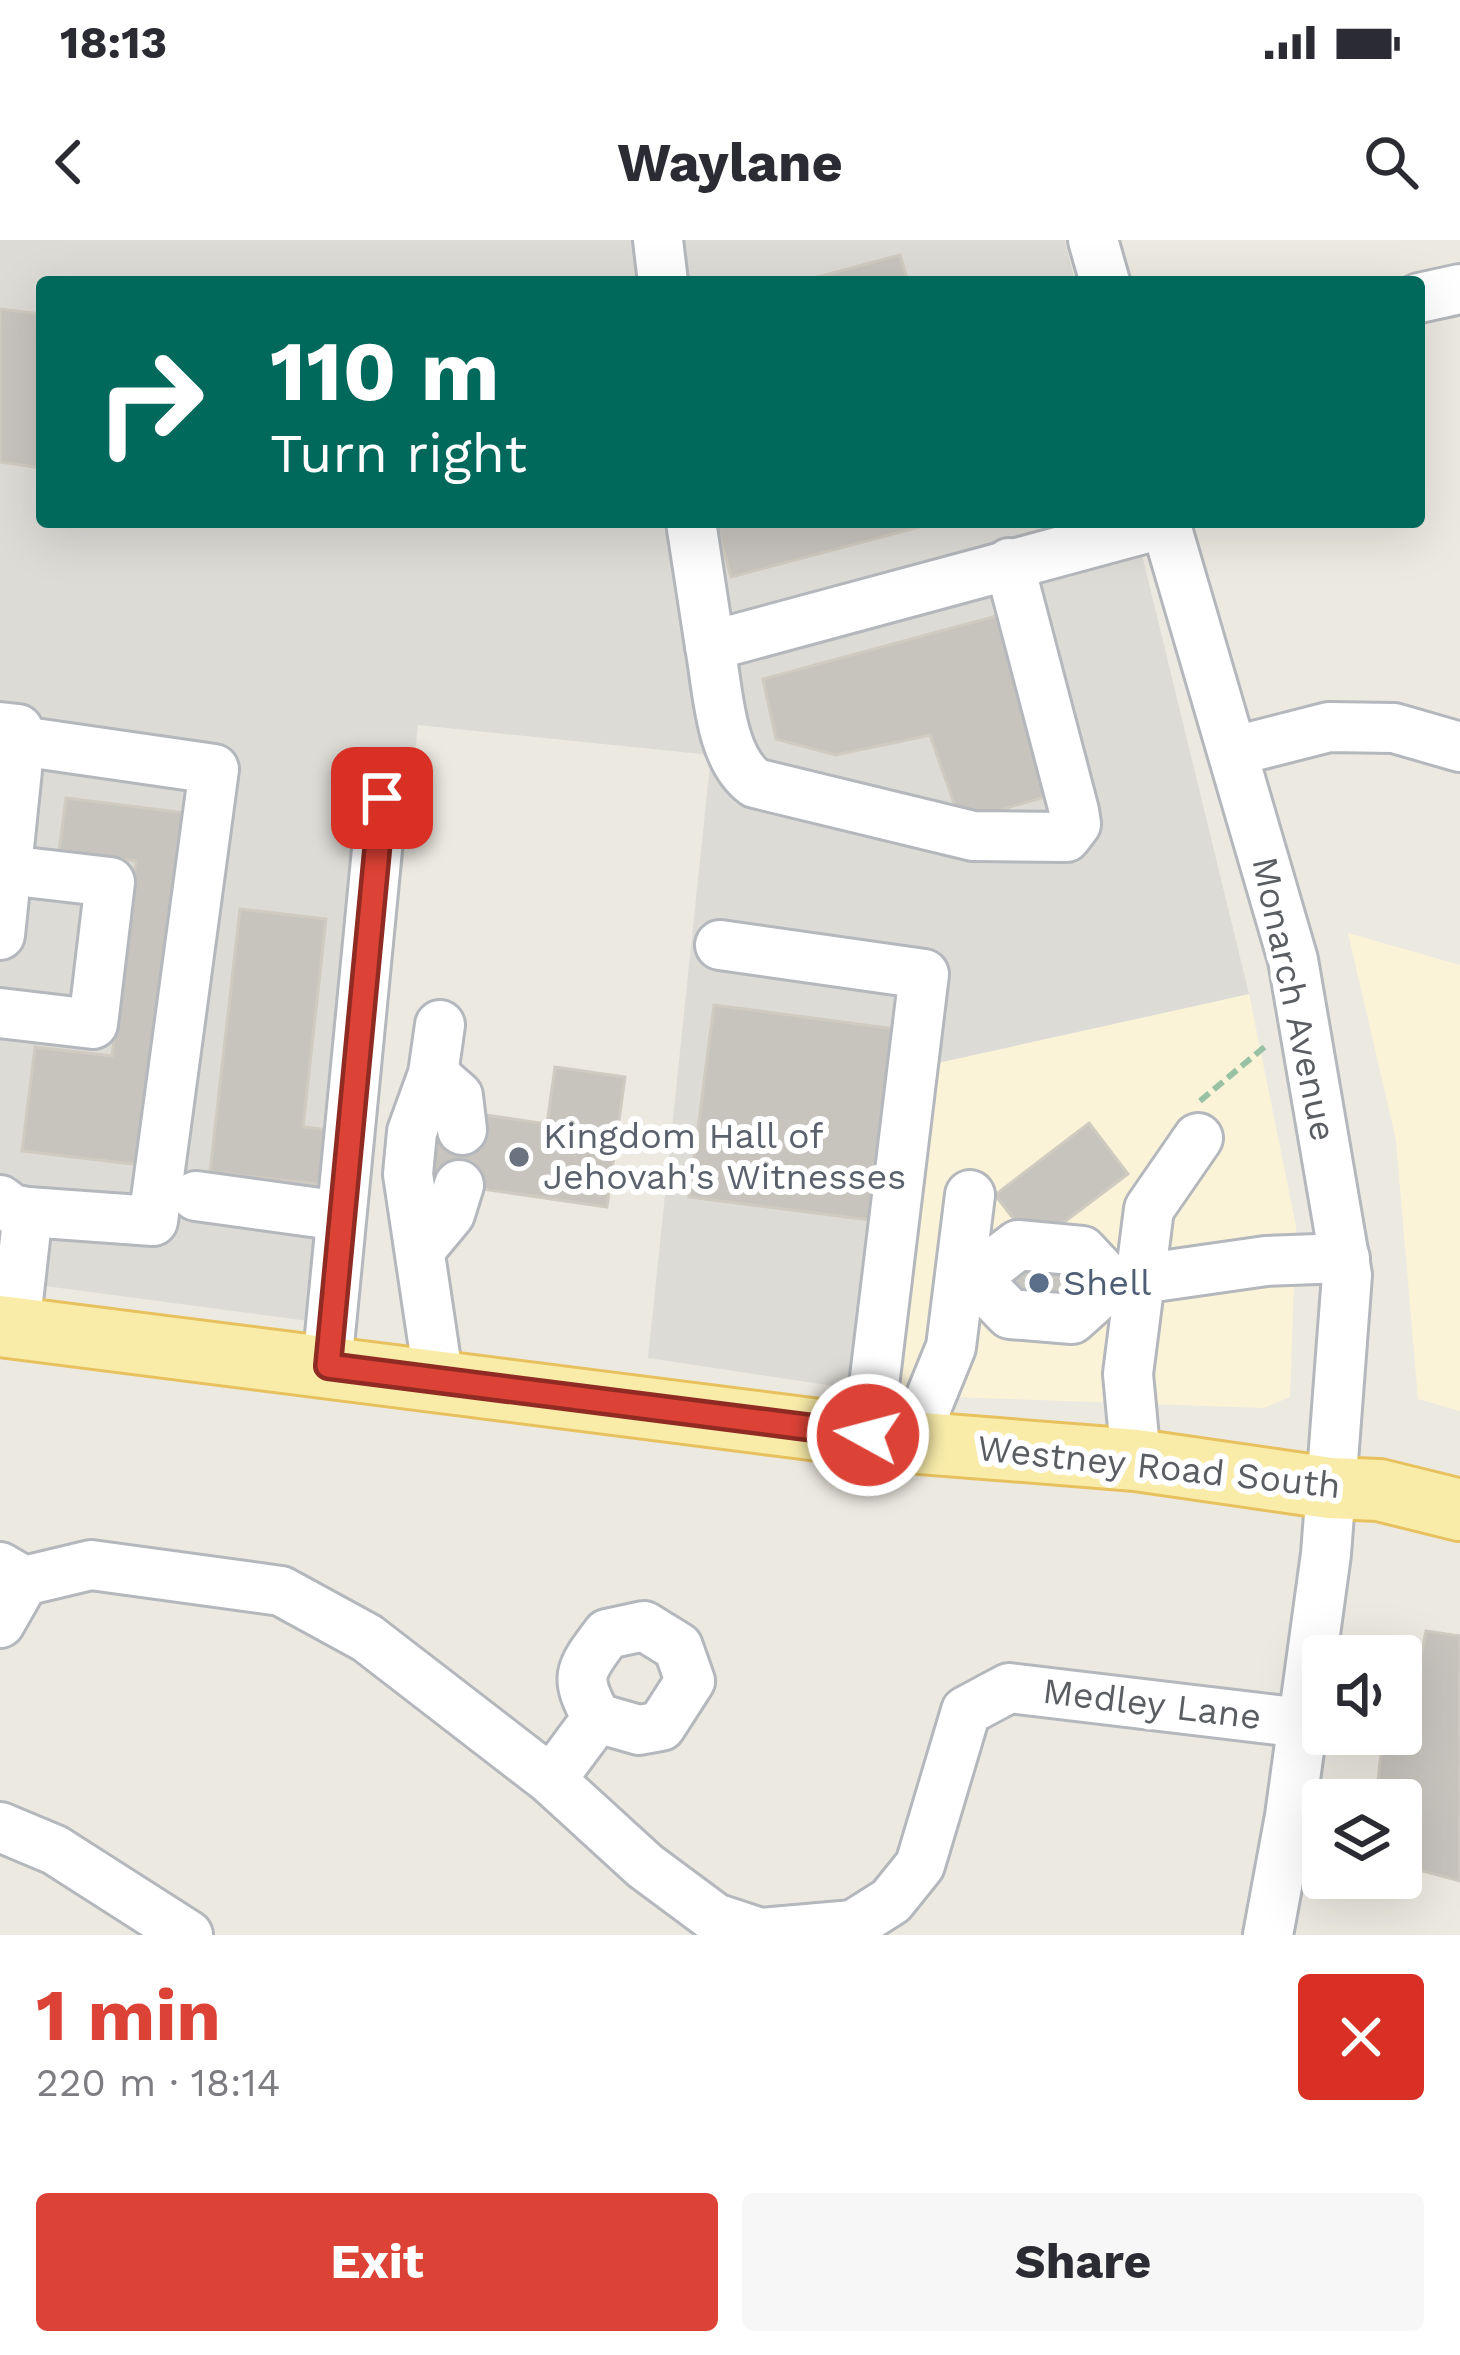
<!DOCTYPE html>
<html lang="en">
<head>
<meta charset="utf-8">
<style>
	body { margin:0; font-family:"Work Sans",sans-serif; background:#f7f7f7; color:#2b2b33; height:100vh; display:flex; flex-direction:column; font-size:45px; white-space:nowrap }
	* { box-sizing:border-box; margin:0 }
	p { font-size:39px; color:#7c7c81 }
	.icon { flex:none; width:66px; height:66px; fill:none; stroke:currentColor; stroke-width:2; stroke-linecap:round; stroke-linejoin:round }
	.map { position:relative; height:1695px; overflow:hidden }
	.sheet { display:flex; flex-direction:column; background:#fff; flex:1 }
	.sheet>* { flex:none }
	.guide { position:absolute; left:36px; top:36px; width:1389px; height:252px; border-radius:12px; box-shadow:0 12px 48px #0002; background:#00695c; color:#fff; overflow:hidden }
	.controls { position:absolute; left:1302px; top:1395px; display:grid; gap:24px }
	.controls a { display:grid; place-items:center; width:120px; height:120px; border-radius:12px; background:#fff; box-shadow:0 12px 48px #0002; font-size:60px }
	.pin { position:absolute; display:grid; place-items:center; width:102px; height:102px; color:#fff; margin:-51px; border-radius:24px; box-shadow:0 6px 18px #0006 }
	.me { position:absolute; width:132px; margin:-66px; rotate:277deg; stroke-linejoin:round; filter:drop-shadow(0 0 9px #0008) }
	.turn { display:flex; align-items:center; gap:42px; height:252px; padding:0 36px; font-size:54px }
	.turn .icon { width:156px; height:156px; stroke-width:2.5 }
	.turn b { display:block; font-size:84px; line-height:102px }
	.round { display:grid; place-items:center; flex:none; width:126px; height:126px; border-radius:12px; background:#f7f7f7 }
	.headline { display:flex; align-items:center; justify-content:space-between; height:204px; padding:0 36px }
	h1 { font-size:72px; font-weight:700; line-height:90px; color:#dd4236 }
	.cta { display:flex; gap:24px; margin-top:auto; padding:24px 36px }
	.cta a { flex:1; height:138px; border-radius:12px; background:#dd4236; color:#fff; font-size:48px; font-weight:700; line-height:138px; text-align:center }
	.cta a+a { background:#f7f7f7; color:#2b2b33 }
	.status { display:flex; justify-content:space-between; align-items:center; height:84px; padding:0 60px; background:#fff; direction:ltr }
	.status svg { height:33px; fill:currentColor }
	header { display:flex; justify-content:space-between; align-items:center; height:156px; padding:0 36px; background:#fff; font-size:54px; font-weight:700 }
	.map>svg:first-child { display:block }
	.commercial { fill:#fbf3d7 }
	.industrial { fill:#dddbd6 }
	.building { fill:#c7c4be; stroke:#d0cbc0; stroke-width:3 }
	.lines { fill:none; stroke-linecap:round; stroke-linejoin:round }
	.minor-tunnel { stroke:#c8c6c1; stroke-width:48; stroke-dasharray:48 24; stroke-linecap:butt }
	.minor-casing { stroke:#b4b7bb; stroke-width:54 }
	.major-casing { stroke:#e7c15e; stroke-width:66 }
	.path { stroke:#99c2a4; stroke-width:6; stroke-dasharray:12 6; stroke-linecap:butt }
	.minor { stroke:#fff; stroke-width:48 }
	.major { stroke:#f9eca9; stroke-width:60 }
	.route-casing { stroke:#902b23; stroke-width:30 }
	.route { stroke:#dd4236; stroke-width:21 }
	.worship-dot { fill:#6b7280; stroke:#fff; stroke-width:4.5 }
	.service-dot { fill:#5c6f8a; stroke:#fff; stroke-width:4.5 }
	.labels { text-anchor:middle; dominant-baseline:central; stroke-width:12; stroke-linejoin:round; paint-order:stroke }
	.street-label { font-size:36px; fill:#5a5d61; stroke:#fff }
	.worship-label { font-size:36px; fill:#5b616d; stroke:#fff; text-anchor:start }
	.service-label { font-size:36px; fill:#4e5e75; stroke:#fff; text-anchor:start }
</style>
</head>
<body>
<div class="status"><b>18:13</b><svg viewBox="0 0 49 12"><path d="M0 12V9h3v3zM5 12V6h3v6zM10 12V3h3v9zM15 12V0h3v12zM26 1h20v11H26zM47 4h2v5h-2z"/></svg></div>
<header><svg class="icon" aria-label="back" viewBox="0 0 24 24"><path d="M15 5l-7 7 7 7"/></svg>Waylane<svg class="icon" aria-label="search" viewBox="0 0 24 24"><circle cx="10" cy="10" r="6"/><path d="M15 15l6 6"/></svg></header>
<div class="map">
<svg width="1460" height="1695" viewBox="0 0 1460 1695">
	<rect width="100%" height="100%" fill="#ece9e1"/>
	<g class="commercial">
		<polygon points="1348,693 1460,725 1460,1171 1418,1159 1396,900"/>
		<polygon points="1249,754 1296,986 1290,1157 1264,1168 894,1155 933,824"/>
	</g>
	<polygon class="industrial" points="0,0 1065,0 1075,42 42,42 42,282 1134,282 1249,754 933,824 894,1155 648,1118 711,515 418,485 354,1087 0,1040"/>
	<g class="building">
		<polygon points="900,15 908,42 799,42"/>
		<polygon points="0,69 42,74 42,228 0,222"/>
		<polygon points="716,282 938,282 731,337"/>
		<polygon points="996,376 1048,556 990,573 955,566 930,495 836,515 776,499 763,439"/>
		<polygon points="66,558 194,574 150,926 22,911 35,807 112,816 136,621 59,612"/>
		<polygon points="240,669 326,679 303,887 341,891 335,946 210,932"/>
		<polygon points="714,765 903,790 878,981 689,957"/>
		<polygon points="555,827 625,837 607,967 421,940 428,886 483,893 485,875 547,884"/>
		<polygon points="1089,883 1128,934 1034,1005 995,955"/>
		<polygon points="1014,1013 1071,1015 1069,1072 1012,1069"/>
		<polygon points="1426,1391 1460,1396 1460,1641 1401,1625 1401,1560 1376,1560 1383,1494 1401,1494 1401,1416 1392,1416 1392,1410 1421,1415"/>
	</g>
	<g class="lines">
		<polyline class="minor-tunnel" points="1013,1038 1070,1040"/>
		<defs>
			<g id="minor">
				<polyline points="658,0 663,42"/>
				<polyline points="1093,0 1105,42"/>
				<polyline points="1419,58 1460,49"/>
				<polyline points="691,282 710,406 1165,283"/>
				<polyline points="1165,282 1293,720 1347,1035 1326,1314 1290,1576 1268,1695"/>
				<path d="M710 406C718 448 719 517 755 543L973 596 1066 597 1076 584 1074 571 1009 323"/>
				<polyline points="0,487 18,489 20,501 0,695"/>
				<polyline points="1235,511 1329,487 1394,488 1460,507"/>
				<polyline points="720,705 924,734 868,1195"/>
				<polyline points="0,773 93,784 110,642 7,630"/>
				<polyline points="433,834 458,856 462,890"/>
				<polyline points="196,956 341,976"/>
				<polyline points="0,960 12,969 28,972 153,981 214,529 20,501"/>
				<polyline points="420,1010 450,974 459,945"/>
				<polyline points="962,1038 975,1038 1010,1074 1072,1079 1112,1043 1266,1021 1345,1018"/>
				<polyline points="975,1038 1018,1005 1082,1011 1112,1043"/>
				<polyline points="15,1088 28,972"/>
				<polyline points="327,1126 382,558"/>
				<polyline points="439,1142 408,934 412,892 433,834 440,785"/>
				<polyline points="921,1203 927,1166 951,1107 970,955"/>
				<polyline points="1136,1220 1128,1134 1149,969 1198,898"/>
				<polyline points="0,1327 24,1341 91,1325 281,1351 367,1398 551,1540 645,1626 715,1678 760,1693 853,1685 891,1661 920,1625 966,1471 1009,1448 1302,1483"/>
				<polyline points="0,1383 24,1341"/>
				<path d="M551 1540 597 1478 639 1490 661 1486 690 1441 678 1407 644 1386 607 1394C579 1431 574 1437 597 1478"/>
				<polyline points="0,1587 55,1610 188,1695"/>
			</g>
			<polyline id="major" points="0,1086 921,1203 1136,1220 1330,1248 1379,1250 1460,1270"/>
		</defs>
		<use href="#minor" class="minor-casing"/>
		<use href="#major" class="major-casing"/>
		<polyline class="path" points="1200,861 1268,804"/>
		<use href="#minor" class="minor"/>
		<use href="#major" class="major"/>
	</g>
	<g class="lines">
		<defs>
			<polyline id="route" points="382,558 328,1126 868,1195"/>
		</defs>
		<use href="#route" class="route-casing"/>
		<use href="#route" class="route"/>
	</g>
	<circle class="worship-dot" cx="519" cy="917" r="12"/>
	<circle class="service-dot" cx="1039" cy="1043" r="12"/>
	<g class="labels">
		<g class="street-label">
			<text transform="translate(1294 759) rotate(78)">Monarch Avenue</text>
			<text transform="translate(1159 1227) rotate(6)">Westney Road South</text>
			<text transform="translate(1152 1464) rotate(7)">Medley Lane</text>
		</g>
		<g class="worship-label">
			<text x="543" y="896">Kingdom Hall of<tspan x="543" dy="41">Jehovah's Witnesses</tspan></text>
		</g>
		<g class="service-label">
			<text x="1063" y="1043">Shell</text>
		</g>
	</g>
</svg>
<div class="controls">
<a><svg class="icon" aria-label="sound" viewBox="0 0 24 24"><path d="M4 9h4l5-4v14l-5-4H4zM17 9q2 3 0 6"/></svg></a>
<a><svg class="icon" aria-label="layers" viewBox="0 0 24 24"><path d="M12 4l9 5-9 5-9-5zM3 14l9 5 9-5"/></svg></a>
</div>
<div class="pin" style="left:382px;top:558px;background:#d93025"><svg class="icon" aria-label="arrive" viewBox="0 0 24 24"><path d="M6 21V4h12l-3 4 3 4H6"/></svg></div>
<svg class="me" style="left:868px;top:1195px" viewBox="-20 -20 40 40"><circle r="17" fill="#dd4236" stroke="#fff" stroke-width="3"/><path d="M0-11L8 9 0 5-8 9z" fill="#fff"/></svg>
<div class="guide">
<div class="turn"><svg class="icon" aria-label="right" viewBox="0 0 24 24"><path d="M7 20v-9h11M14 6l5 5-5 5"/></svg><div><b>110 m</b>Turn right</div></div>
</div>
</div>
<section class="sheet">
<div class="headline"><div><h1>1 min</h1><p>220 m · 18:14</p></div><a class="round" style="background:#d93025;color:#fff"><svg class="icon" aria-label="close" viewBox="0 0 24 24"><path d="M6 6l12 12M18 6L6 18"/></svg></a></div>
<div class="cta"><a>Exit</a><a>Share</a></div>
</section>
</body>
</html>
